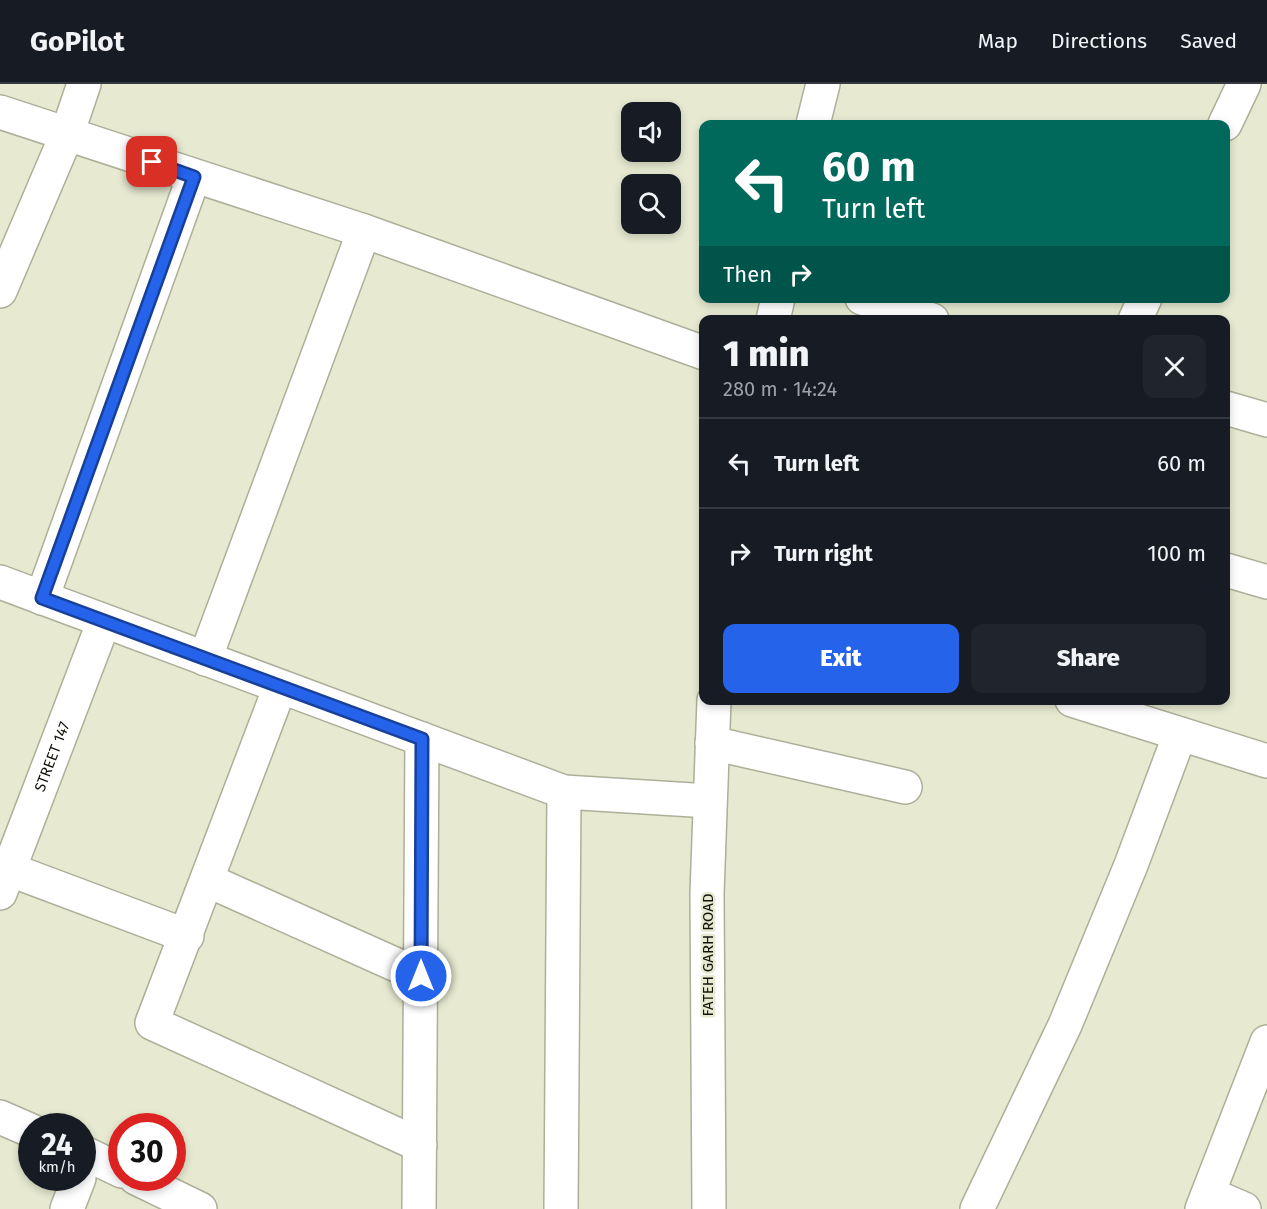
<!DOCTYPE html>
<html lang="en">
<head>
<meta charset="utf-8">
<style>
	body { margin:0; font-family:"Fira Sans",sans-serif; background:#20242c; color:#f1f3f6; height:100vh; display:flex; flex-direction:column; font-size:22px; white-space:nowrap }
	* { box-sizing:border-box; margin:0 }
	p { font-size:20px; color:#9ea1a6 }
	.icon { flex:none; width:33px; height:33px; fill:none; stroke:currentColor; stroke-width:2; stroke-linecap:round; stroke-linejoin:round }
	.map { position:relative; flex:1; overflow:hidden }
	.drawer { position:absolute; left:699px; top:231px; width:531px; height:390px; display:flex; flex-direction:column; background:#171b24; border-radius:12px; box-shadow:0 3px 9px #0003 }
	.drawer>* { flex:none }
	.top-card { position:absolute; left:699px; top:36px; width:531px; height:183px; border-radius:12px; box-shadow:0 3px 9px #0003; background:#00695c; color:#fff; overflow:hidden }
	.buttons { position:absolute; left:621px; top:18px; display:grid; gap:12px }
	.buttons a { display:grid; place-items:center; width:60px; height:60px; border-radius:12px; background:#171b24; box-shadow:0 3px 9px #0003; font-size:30px }
	.speed { position:absolute; left:18px; top:1029px; display:flex; gap:12px; font-size:30px; font-weight:700; text-align:center }
	.speed>* { display:grid; place-content:center; width:78px; height:78px; border-radius:50%; background:#171b24; box-shadow:0 3px 9px #0003; line-height:1 }
	.speed small { font-size:15px; font-weight:400 }
	.speed .limit { border:9px solid #d22; background:#fff; color:#111 }
	.pin { position:absolute; display:grid; place-items:center; width:51px; height:51px; color:#fff; margin:-26px; border-radius:12px; box-shadow:0 3px 9px #0006 }
	.me { position:absolute; width:66px; margin:-33px; rotate:0deg; stroke-linejoin:round; filter:drop-shadow(0 0 4px #0008) }
	.turn { display:flex; align-items:center; gap:21px; height:126px; padding:0 24px; font-size:27px }
	.turn .icon { width:78px; height:78px; stroke-width:2.5 }
	.turn b { display:block; font-size:42px; line-height:51px }
	.then { display:flex; align-items:center; height:57px; padding:0 24px; background:#0003; gap:12px; font-size:22px }
	.round { display:grid; place-items:center; flex:none; width:63px; height:63px; border-radius:12px; background:#20242c }
	.headline { display:flex; align-items:center; justify-content:space-between; height:102px; padding:0 24px }
	h1 { font-size:36px; font-weight:800; line-height:45px }
	.action { display:flex; gap:12px; margin-top:auto; padding:12px 24px }
	.action a { flex:1; height:69px; border-radius:12px; background:#2563eb; color:#fff; font-size:24px; font-weight:800; line-height:69px; text-align:center }
	.action a+a { background:#20242c; color:#f1f3f6 }
	ul { padding:0; list-style:none }
	li { display:flex; align-items:center; gap:18px; height:90px; padding:0 24px; border-top:2px solid #363941 }
	li div { flex:1 }
	li b { display:block; font-size:22px }
	li em { font-style:normal }
	header { display:flex; align-items:center; gap:36px; box-sizing:border-box; height:84px; padding:0 30px; background:#171b24; border-bottom:2px solid #363941 }
	header strong { font-size:28px }
	nav { display:flex; gap:33px; margin-inline-start:auto; font-size:21px }
	.map>svg:first-child { display:block }
	.lines { fill:none; stroke-linecap:round; stroke-linejoin:round }
	.minor-casing { stroke:#adaf98; stroke-width:36 }
	.minor { stroke:#fff; stroke-width:33 }
	.route-casing { stroke:#184099; stroke-width:15 }
	.route { stroke:#2563eb; stroke-width:10 }
	.labels { text-anchor:middle; dominant-baseline:central; stroke-width:5; stroke-linejoin:round; paint-order:stroke }
	.street-label { font-size:15px; fill:#111209; stroke:#e7ead1 }
</style>
</head>
<body>
<header>
<strong>GoPilot</strong>
<nav><a>Map</a><a>Directions</a><a>Saved</a></nav>
</header>
<div class="map">
<svg width="1267" height="1125" viewBox="0 0 1267 1125">
	<rect width="100%" height="100%" fill="#e7ead1"/>
	<g class="lines">
		<defs>
			<g id="minor">
				<polyline points="0,28 364,147 704,269"/>
				<polyline points="813,40 823,0"/>
				<polyline points="1225,40 1244,0"/>
				<polyline points="0,207 67,50 84,0"/>
				<polyline points="862,214 932,236"/>
				<polyline points="773,236 778,214"/>
				<polyline points="1135,236 1145,214"/>
				<polyline points="1226,324 1267,336"/>
				<polyline points="1226,486 1267,498"/>
				<polyline points="0,498 564,708 709,717"/>
				<polyline points="42,514 194,92"/>
				<polyline points="205,575 364,147"/>
				<polyline points="280,603 152,939 420,1061"/>
				<polyline points="1072,616 1267,677"/>
				<polyline points="712,659 905,703"/>
				<polyline points="0,782 187,852"/>
				<polyline points="207,796 421,892"/>
				<path id="s1" d="M0 809 104 537"/>
				<polyline points="0,1033 32,1047"/>
				<polyline points="82,1068 122,1087"/>
				<polyline points="136,1094 200,1125"/>
				<polyline points="1209,1110 1244,1125"/>
				<polyline points="67,1125 79,1094"/>
				<polyline points="419,1125 422,655"/>
				<polyline points="561,1125 564,708"/>
				<polyline points="709,1125 707,810 714,616"/>
				<polyline points="977,1125 1065,941 1131,781 1180,650"/>
				<polyline points="1202,1125 1267,958"/>
			</g>
		</defs>
		<use href="#minor" class="minor-casing"/>
		<use href="#minor" class="minor"/>
	</g>
	<g class="lines">
		<defs>
			<polyline id="route" points="152,78 194,93 42,514 422,655 421,892"/>
		</defs>
		<use href="#route" class="route-casing"/>
		<use href="#route" class="route"/>
	</g>
	<g class="labels">
		<g class="street-label">
			<text stroke="none"><textPath href="#s1" startOffset="146">STREET 147</textPath></text>
			<text transform="translate(708 871) rotate(-90)">FATEH GARH ROAD</text>
		</g>
	</g>
</svg>
<div class="buttons">
<a><svg class="icon" aria-label="sound" viewBox="0 0 24 24"><path d="M4 9h4l5-4v14l-5-4H4zM17 9q2 3 0 6"/></svg></a>
<a><svg class="icon" aria-label="search" viewBox="0 0 24 24"><circle cx="10" cy="10" r="6"/><path d="M15 15l6 6"/></svg></a>
</div>
<div class="speed"><div>24<small>km/h</small></div><div class="limit">30</div></div>
<div class="pin" style="left:152px;top:78px;background:#d93025"><svg class="icon" aria-label="arrive" viewBox="0 0 24 24"><path d="M6 21V4h12l-3 4 3 4H6"/></svg></div>
<svg class="me" style="left:421px;top:892px" viewBox="-20 -20 40 40"><circle r="17" fill="#2563eb" stroke="#fff" stroke-width="3"/><path d="M0-11L8 9 0 5-8 9z" fill="#fff"/></svg>
<div class="top-card">
<div class="turn"><svg class="icon" aria-label="left" viewBox="0 0 24 24"><path d="M17 20v-9H6M10 6l-5 5 5 5"/></svg><div><b>60 m</b>Turn left</div></div>
<div class="then">Then<svg class="icon" aria-label="right" viewBox="0 0 24 24"><path d="M7 20v-9h11M14 6l5 5-5 5"/></svg></div>
</div>
<section class="drawer">
<div class="headline"><div><h1>1 min</h1><p>280 m · 14:24</p></div><a class="round"><svg class="icon" aria-label="close" viewBox="0 0 24 24"><path d="M6 6l12 12M18 6L6 18"/></svg></a></div>
<ul>
<li><svg class="icon" aria-label="left" viewBox="0 0 24 24"><path d="M17 20v-9H6M10 6l-5 5 5 5"/></svg><div><b>Turn left</b></div><em>60 m</em></li>
<li><svg class="icon" aria-label="right" viewBox="0 0 24 24"><path d="M7 20v-9h11M14 6l5 5-5 5"/></svg><div><b>Turn right</b></div><em>100 m</em></li>
</ul>
<div class="action"><a>Exit</a><a>Share</a></div>
</section>
</div>
</body>
</html>
